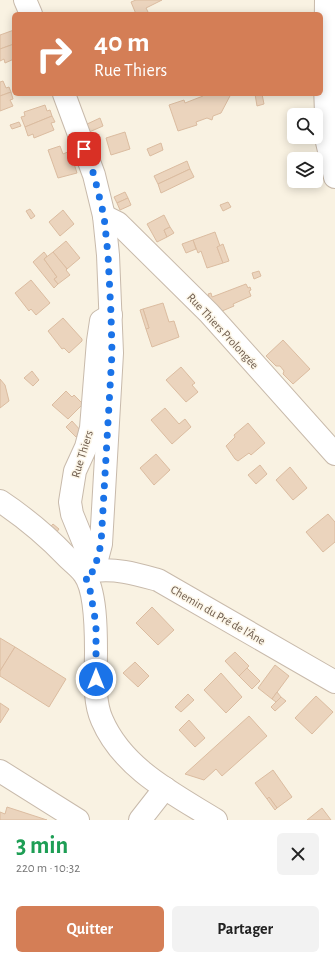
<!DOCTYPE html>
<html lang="fr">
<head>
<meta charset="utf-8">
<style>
	body { margin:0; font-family:"Alegreya Sans",sans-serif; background:#f2f2f2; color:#222; height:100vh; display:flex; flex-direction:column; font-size:15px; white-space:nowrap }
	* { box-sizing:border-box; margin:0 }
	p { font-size:13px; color:#767676 }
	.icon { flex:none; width:22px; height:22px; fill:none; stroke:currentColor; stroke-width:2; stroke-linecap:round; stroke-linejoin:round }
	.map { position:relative; height:820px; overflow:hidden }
	.panel { display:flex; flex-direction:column; background:#fff; flex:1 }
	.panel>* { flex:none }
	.hud { position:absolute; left:12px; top:12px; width:311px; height:84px; border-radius:6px; box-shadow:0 2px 10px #0003; background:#d47e56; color:#fff; overflow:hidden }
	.buttons { position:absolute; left:287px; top:108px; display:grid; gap:8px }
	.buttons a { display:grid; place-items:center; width:36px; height:36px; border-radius:6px; background:#fff; box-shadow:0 2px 10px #0003; font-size:20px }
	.pin { position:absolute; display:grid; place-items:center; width:34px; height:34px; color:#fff; margin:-17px; border-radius:8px; box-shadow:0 2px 6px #0006 }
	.me { position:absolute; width:44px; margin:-22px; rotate:0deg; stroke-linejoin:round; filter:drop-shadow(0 0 3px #0008) }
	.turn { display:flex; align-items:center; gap:14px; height:84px; padding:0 16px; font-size:18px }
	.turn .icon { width:52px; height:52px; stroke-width:2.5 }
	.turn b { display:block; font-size:28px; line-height:34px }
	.round { display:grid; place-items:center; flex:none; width:42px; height:42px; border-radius:6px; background:#f2f2f2 }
	.head { display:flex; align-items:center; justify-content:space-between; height:68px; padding:0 16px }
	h1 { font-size:24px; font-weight:600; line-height:30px; color:#1e9e55 }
	.primary-button { display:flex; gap:8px; margin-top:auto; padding:8px 16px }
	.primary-button a { flex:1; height:46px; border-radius:6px; background:#d47e56; color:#fff; font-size:16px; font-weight:600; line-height:46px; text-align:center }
	.primary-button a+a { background:#f2f2f2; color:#222 }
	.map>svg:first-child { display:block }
	.building { fill:#ebd4bd; stroke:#dbbca0 }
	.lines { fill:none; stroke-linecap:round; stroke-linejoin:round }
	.minor-casing { stroke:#c8baab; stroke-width:24 }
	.minor { stroke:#fff; stroke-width:22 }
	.route { stroke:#1a73e8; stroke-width:7; stroke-dasharray:0 12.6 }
	.labels { text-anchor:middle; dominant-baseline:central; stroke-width:3; stroke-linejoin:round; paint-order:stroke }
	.street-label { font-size:12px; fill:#6d5b4c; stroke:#fcf6e8 }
</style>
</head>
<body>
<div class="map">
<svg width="335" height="820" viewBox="0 0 335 820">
	<rect width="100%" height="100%" fill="#f9f2e2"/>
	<g class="building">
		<polygon points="136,0 162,0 146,8 149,14 136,14 131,2"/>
		<polygon points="14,30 14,44 0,49 0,35"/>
		<polygon points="14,44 14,59 5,63 4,59 0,61 0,49"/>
		<polygon points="3,81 6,88 9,87 11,92 0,96 0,82"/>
		<polygon points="11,92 13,99 10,100 13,106 0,111 0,96"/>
		<polygon points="205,94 231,94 221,113 213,116 212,120 207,118 196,122 197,125 178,131 169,105 184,100 185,103 203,96"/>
		<polygon points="255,94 262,94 264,104 257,106"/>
		<polygon points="45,105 47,111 50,110 52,116 25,127 21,117 25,116 24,112"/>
		<polygon points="52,116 55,122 51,123 54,130 34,138 33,134 28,136 25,127"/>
		<polygon points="100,118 103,126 87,133 85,125"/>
		<polygon points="19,122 21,126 12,129 10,125"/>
		<polygon points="125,132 130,149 111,155 106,138"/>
		<polygon points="161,143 163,150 150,156 147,149"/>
		<polygon points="60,146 63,154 70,151 77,173 58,178 48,150"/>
		<polygon points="187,161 190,169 158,184 154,176"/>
		<polygon points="190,169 194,177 161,193 158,184"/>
		<polygon points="125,192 128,198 117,203 114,197"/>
		<polygon points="128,198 131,205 120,210 117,203"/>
		<polygon points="228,202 231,207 223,211 220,205"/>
		<polygon points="30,209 35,216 31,219 26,211"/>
		<polygon points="63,210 74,224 60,236 49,222"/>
		<polygon points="164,215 170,227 164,230 167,237 157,242 147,224"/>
		<polygon points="170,227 174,233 167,237 164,230"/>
		<polygon points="215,232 220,246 217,247 223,263 207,268 201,251 198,253 193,240"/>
		<polygon points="193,240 196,249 186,253 182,244"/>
		<polygon points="66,241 80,258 67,269 53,252"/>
		<polygon points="223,244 229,261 223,263 217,247"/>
		<polygon points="44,252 47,256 44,259 57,277 54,279 58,284 54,288 33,262"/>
		<polygon points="53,252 67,269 66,270 70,275 58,284 54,279 57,277 44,259"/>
		<polygon points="259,271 261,276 254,279 252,273"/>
		<polygon points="31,280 50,303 36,315 31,309 29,311 15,293"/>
		<polygon points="246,284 248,288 250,287 251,290 249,291 251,296 233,304 234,306 215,314 208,294 211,293 212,297"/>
		<polygon points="163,303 169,322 174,321 179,337 152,347 146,329 149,328 143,309"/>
		<polygon points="143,309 149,328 146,329 140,310"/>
		<polygon points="63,318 82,339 82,341 69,353 64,348 62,349 48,331"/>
		<polygon points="283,340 310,369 293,384 283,374 284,371 280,366 276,366 266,356"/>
		<polygon points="181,367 195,383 192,385 198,392 186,402 166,380"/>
		<polygon points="32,371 39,380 33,386 24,378"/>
		<polygon points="0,379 5,385 9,401 0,408"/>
		<polygon points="66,391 72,397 74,395 83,404 68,419 52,405"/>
		<polygon points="165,408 179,424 185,419 191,427 172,444 151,420"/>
		<polygon points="72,421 81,431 76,437 66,427"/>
		<polygon points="248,423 265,443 251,455 249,453 238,461 235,459 226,446 235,437 234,435"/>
		<polygon points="156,454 170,470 154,485 140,468"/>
		<polygon points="260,465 267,474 256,484 248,475"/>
		<polygon points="290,467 307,488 293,500 276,480"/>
		<polygon points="328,514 335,522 335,542 323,552 306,532"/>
		<polygon points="53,524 59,529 56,533 50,527"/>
		<polygon points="152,607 174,630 158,645 136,623"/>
		<polygon points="0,638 15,647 0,671"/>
		<polygon points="15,647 66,679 49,707 0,676 0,671"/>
		<polygon points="235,652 249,666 239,676 225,661"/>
		<polygon points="135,662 149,676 138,687 123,673"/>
		<polygon points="275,665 289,676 272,699 258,688"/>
		<polygon points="247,668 260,681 252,689 239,676"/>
		<polygon points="221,673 242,697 226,713 204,690"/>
		<polygon points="277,692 281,697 276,702 272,699"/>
		<polygon points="188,694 194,700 181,712 175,707"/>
		<polygon points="316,696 333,712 312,734 295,718"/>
		<polygon points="281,697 286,701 275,711 271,707"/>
		<polygon points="0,703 9,709 0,723"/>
		<polygon points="249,716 267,736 222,776 216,769 204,780 185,774"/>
		<polygon points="189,720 205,738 195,747 179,730"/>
		<polygon points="273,770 292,797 277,808 269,797 267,799 255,783"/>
		<polygon points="269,797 277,808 275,810 267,799"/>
		<polygon points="7,807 47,820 0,820 0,812 5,814"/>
		<polygon points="322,808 331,820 307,820"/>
	</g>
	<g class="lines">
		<defs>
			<g id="minor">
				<polyline points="25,0 31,14"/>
				<polyline points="326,0 325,85 327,142 335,177"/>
				<polyline points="64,94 94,175 104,216 108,255 112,353 101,544 94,571 92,572"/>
				<polyline points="104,216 118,223 209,313 335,454"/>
				<path d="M111 315 101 321 98 341 91 428 86 447 75 471 70 502 72 514 83 541 94 571C116 568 136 574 158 580L335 682"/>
				<path d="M0 501C24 517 47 536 67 557 73 563 80 568 84 574 96 590 96 632 96 651 96 673 93 700 102 720 123 769 174 794 216 820"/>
				<polyline points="0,771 78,820"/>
				<polyline points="140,820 165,788"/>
			</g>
		</defs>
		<use href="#minor" class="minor-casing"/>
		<use href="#minor" class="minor"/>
	</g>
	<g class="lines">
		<polyline class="route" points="84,149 94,175 104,216 108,255 111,314 112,353 101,544 94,571 85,575 90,590 96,624 96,679"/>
	</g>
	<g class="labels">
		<g class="street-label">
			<text transform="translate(223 331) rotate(47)">Rue Thiers Prolongée</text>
			<text transform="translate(82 454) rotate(-73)">Rue Thiers</text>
			<text transform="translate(218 615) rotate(30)">Chemin du Pré de l'Âne</text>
		</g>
	</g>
</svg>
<div class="buttons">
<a><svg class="icon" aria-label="search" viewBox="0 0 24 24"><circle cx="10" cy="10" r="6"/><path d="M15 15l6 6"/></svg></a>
<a><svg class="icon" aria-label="layers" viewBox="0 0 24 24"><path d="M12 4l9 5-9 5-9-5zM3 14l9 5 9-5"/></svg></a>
</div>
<div class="pin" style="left:84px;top:149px;background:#d93025"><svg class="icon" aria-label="arrive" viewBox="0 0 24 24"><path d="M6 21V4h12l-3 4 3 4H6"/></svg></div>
<svg class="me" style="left:96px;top:679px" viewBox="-20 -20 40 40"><circle r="17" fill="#1a73e8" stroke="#fff" stroke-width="3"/><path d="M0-11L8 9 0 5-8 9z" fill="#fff"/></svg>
<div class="hud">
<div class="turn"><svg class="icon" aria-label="right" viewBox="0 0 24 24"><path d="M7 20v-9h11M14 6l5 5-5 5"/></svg><div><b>40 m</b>Rue Thiers</div></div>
</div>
</div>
<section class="panel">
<div class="head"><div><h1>3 min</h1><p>220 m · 10:32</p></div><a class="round"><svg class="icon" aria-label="close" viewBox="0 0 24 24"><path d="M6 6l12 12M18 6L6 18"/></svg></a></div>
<div class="primary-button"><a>Quitter</a><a>Partager</a></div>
</section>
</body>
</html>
